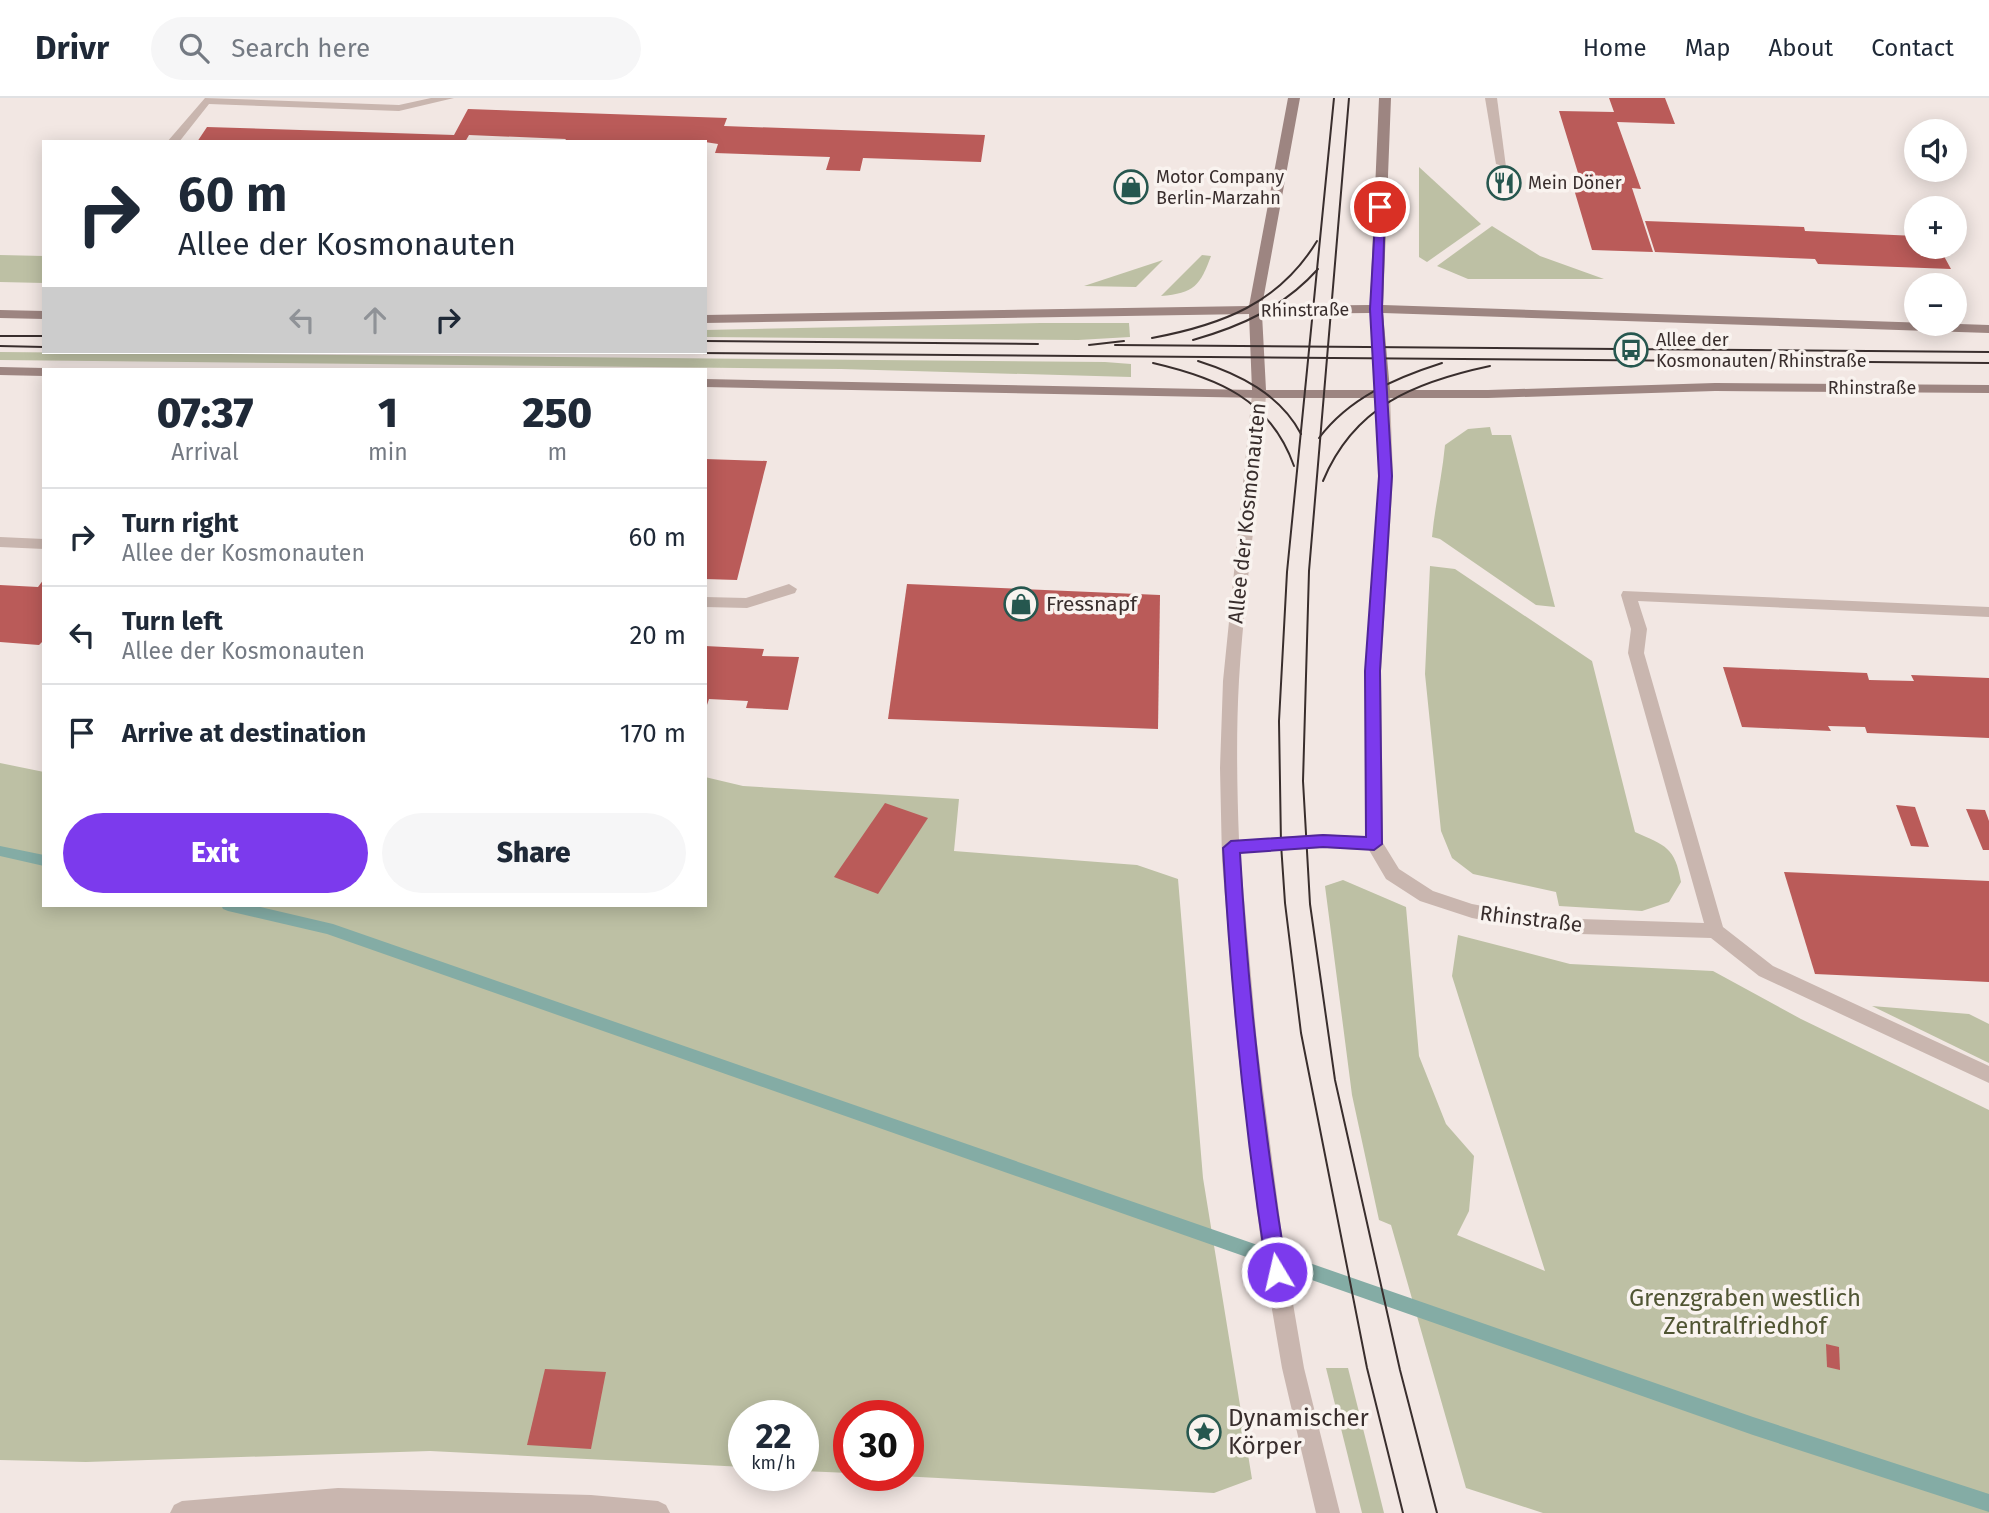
<!DOCTYPE html>
<html lang="en">
<head>
<meta charset="utf-8">
<style>
	body { margin:0; font-family:"Fira Sans",sans-serif; background:#f6f6f7; color:#1f2937; height:100vh; display:flex; flex-direction:column; font-size:26px; white-space:nowrap }
	* { box-sizing:border-box; margin:0 }
	p { font-size:23px; color:#747a83 }
	.icon { flex:none; width:38px; height:38px; fill:none; stroke:currentColor; stroke-width:2; stroke-linecap:round; stroke-linejoin:round }
	.map { position:relative; flex:1; overflow:hidden }
	.side { position:absolute; left:42px; top:270px; width:665px; height:539px; display:flex; flex-direction:column; background:#fff; border-radius:0px; box-shadow:0 4px 18px #0003 }
	.side>* { flex:none }
	.hud { position:absolute; left:42px; top:42px; width:665px; height:214px; border-radius:0px; box-shadow:0 4px 18px #0003; background:#fff; color:#1f2937; overflow:hidden }
	.buttons { position:absolute; left:1904px; top:21px; display:grid; gap:14px }
	.buttons a { display:grid; place-items:center; width:63px; height:63px; border-radius:50%; background:#fff; box-shadow:0 4px 18px #0003; font-size:35px }
	.speed { position:absolute; left:728px; top:1302px; display:flex; gap:14px; font-size:35px; font-weight:700; text-align:center }
	.speed>* { display:grid; place-content:center; width:91px; height:91px; border-radius:50%; background:#fff; box-shadow:0 4px 18px #0003; line-height:1 }
	.speed small { font-size:18px; font-weight:400 }
	.speed .limit { border:10px solid #d22; background:#fff; color:#111 }
	.pin { position:absolute; display:grid; place-items:center; width:60px; height:60px; color:#fff; margin:-30px; border:4px solid #fff; border-radius:50%; box-shadow:0 2px 7px #0007 }
	.me { position:absolute; width:77px; margin:-38px; rotate:351deg; stroke-linejoin:round; filter:drop-shadow(0 0 5px #0008) }
	.turn { display:flex; align-items:center; gap:24px; height:147px; padding:0 21px; font-size:32px }
	.turn .icon { width:91px; height:91px; stroke-width:2.5 }
	.turn b { display:block; font-size:49px; line-height:60px }
	.lanes { display:flex; align-items:center; height:66px; padding:0 21px; background:#0003; justify-content:center; gap:35px; direction:ltr }
	.lanes .off { opacity:.35 }
	.eta { display:flex; justify-content:space-evenly; align-items:center; height:119px; text-align:center }
	.eta b { font-size:42px; font-weight:800; line-height:49px }
	.button { display:flex; gap:14px; margin-top:auto; padding:14px 21px }
	.button a { flex:1; height:80px; border-radius:42px; background:#7c3aed; color:#fff; font-size:28px; font-weight:800; line-height:80px; text-align:center }
	.button a+a { background:#f6f6f7; color:#1f2937 }
	ul { padding:0; list-style:none }
	li { display:flex; align-items:center; gap:21px; height:98px; padding:0 21px; border-top:2px solid #e0e1e3 }
	li div { flex:1 }
	li b { display:block; font-size:26px }
	li em { font-style:normal }
	header { display:flex; align-items:center; gap:42px; box-sizing:border-box; height:98px; padding:0 35px; background:#fff; border-bottom:2px solid #e0e1e3 }
	header strong { font-size:33px }
	nav { display:flex; gap:38px; margin-inline-start:auto; font-size:24px }
	.search { width:490px; height:63px; background:#f6f6f7; display:flex; align-items:center; gap:18px; box-sizing:border-box; padding:0 24px; border-radius:38px; color:#747a83; font-size:26px }
	.map>svg:first-child { display:block }
	.green { fill:#bdc0a4 }
	.lines { fill:none; stroke-linecap:round; stroke-linejoin:round }
	.stream { fill:#84aca5; fill-rule:evenodd }
	.building { fill:#ba5b59 }
	.lane { fill:#c9b6af; fill-rule:evenodd }
	.street { fill:#c9b6af; fill-rule:evenodd }
	.secondary { fill:#9d8581; fill-rule:evenodd }
	.tram { stroke:#392e2d; stroke-width:2 }
	.route { fill:#7c3aed; stroke:#51269a; stroke-width:2 }
	.labels { text-anchor:middle; dominant-baseline:central; stroke-width:7; stroke-linejoin:round; paint-order:stroke }
	.far-poi-label { font-size:18px; fill:#392e2d; stroke:#f9f3ef; text-anchor:start }
	.far-street-label { font-size:18px; fill:#392e2d; stroke:#f9f3ef }
	.street-label { font-size:21px; fill:#392e2d; stroke:#f9f3ef }
	.poi-label { font-size:21px; fill:#392e2d; stroke:#f9f3ef; text-anchor:start }
	.near-park-label { font-size:24px; fill:#505533; stroke:#f9f3ef }
	.near-poi-label { font-size:24px; fill:#392e2d; stroke:#f9f3ef; text-anchor:start }
</style>
</head>
<body>
<header>
<strong>Drivr</strong>
<div class="search"><svg class="icon" aria-label="search" viewBox="0 0 24 24"><circle cx="10" cy="10" r="6"/><path d="M15 15l6 6"/></svg>Search here</div>
<nav><a>Home</a><a>Map</a><a>About</a><a>Contact</a></nav>
</header>
<div class="map">
<svg width="1989" height="1415" viewBox="0 0 1989 1415">
	<rect width="100%" height="100%" fill="#f2e7e3"/>
	<g class="green">
		<polygon points="1419,69 1481,126 1427,164 1419,159"/>
		<polygon points="1492,128 1540,158 1604,181 1468,181 1437,168"/>
		<polygon points="0,157 44,158 44,185 0,184"/>
		<path d="M1202 157 1211 158C1200 188 1194 195 1161 198Z"/>
		<polygon points="1163,162 1136,189 1084,188"/>
		<polygon points="1041,225 1129,225 1130,239 1078,242 705,239 705,232"/>
		<polygon points="0,254 1105,264 1131,266 1131,279 841,271 0,262"/>
		<path d="M1490 329 1492 337H1511L1555 509 1536 507 1440 441 1432 439C1435 407 1442 379 1445 347L1468 331Z"/>
		<path d="M1430 468 1455 471 1592 563 1635 734C1666 748 1675 749 1681 784L1669 804 1642 813 1559 808 1556 794 1473 776 1452 760 1441 733 1425 576Z"/>
		<polygon points="0,665 44,674 44,807 705,807 705,679 743,688 959,701 954,753 1137,767 1178,781 1203,1080 1252,1381 1214,1395 882,1377 908,1377 908,1318 849,1318 849,1375 803,1373 803,1318 744,1318 744,1369 430,1353 86,1364 0,1362"/>
		<polygon points="1343,782 1406,809 1419,958 1446,1026 1474,1058 1469,1113 1457,1137 1545,1173 1452,878 1458,837 1570,866 1713,873 1801,921 1989,1012 1989,1415 1543,1415 1466,1390 1391,1127 1379,1122 1352,997 1325,788"/>
		<polygon points="1872,908 1969,916 1989,926 1989,965"/>
		<polygon points="1326,1270 1348,1270 1384,1415 1362,1415"/>
	</g>
	<g class="lines">
		<g class="stream">
			<polygon points="0,748 44,757 44,768 0,758"/>
			<polygon points="221,807 252,807 333,826 1753,1319 1989,1396 1989,1414 1753,1337 327,836 228,813 223,811"/>
		</g>
	</g>
	<g class="building">
		<polygon points="1609,0 1665,0 1675,26 1617,24 1641,91 1632,90 1653,154 1592,152 1573,88 1582,88 1559,13 1614,14"/>
		<polygon points="468,11 727,20 724,28 985,37 981,64 863,60 860,73 826,72 830,59 715,55 718,46 705,44 564,44 566,41 469,37 465,44 197,44 207,29 454,37"/>
		<polygon points="1645,123 1804,129 1805,133 1916,138 1916,149 1939,149 1951,171 1818,166 1815,161 1655,154"/>
		<polygon points="705,361 767,363 737,482 705,481"/>
		<polygon points="44,481 44,542 39,547 0,544 0,487 38,489"/>
		<polygon points="907,486 1160,497 1158,631 888,621"/>
		<polygon points="705,548 764,551 762,558 799,559 788,612 746,610 748,603 709,601 705,613"/>
		<polygon points="1723,569 1867,575 1869,582 1914,583 1911,577 1989,580 1989,640 1867,635 1865,629 1828,628 1831,633 1742,629"/>
		<polygon points="885,705 928,720 878,796 834,779"/>
		<polygon points="1896,707 1915,709 1929,749 1911,748"/>
		<polygon points="1966,711 1985,712 1989,723 1989,752 1983,752"/>
		<polygon points="1784,774 1989,783 1989,884 1815,876"/>
		<polygon points="1826,1246 1839,1249 1840,1272 1827,1269"/>
		<polygon points="545,1271 606,1274 591,1351 527,1347"/>
	</g>
	<g class="lines">
		<g class="lane">
			<polygon points="205,0 399,7 431,0 454,0 399,13 209,6 179,44 167,44"/>
			<polygon points="1485,0 1497,0 1506,69 1496,66"/>
			<polygon points="0,439 44,441 44,451 0,449"/>
			<polygon points="789,486 797,491 795,495 747,510 705,509 705,499 746,500"/>
		</g>
		<g class="street">
			<path d="M1259 292 1266 296C1260 392 1245 486 1239 582 1236 635 1237 689 1239 742L1323 736 1365 739V573L1379 378 1378 293H1388L1390 296 1393 378 1381 573 1383 745 1399 771 1433 793 1472 806 1525 816 1580 821 1704 825 1628 555 1631 531 1621 497 1623 493 1989 509V519L1638 503 1647 531 1644 555 1723 829 1773 868 1989 968V985L1759 878 1711 840 1580 836 1525 830 1472 820 1420 803 1386 781 1369 752 1323 750 1240 755 1257 945 1284 1153 1304 1270 1340 1415H1316L1282 1270 1262 1153 1237 945 1222 762 1220 670 1223 583 1252 296Z"/>
			<polygon points="338,1390 591,1397 658,1403 666,1407 670,1415 170,1415 174,1407 182,1403"/>
		</g>
		<g class="secondary">
			<path d="M1288 0H1300L1262 208 1370 207 1379 0H1391L1383 207 1989 227V235L1383 215 1390 292H1488L1715 285 1989 287V295L1715 293 1488 300H1259L705 289V281L1252 292 1249 216 705 225V217L1249 208ZM1370 215 1376 292H1266L1262 216Z"/>
			<polygon points="0,212 44,213 44,221 0,220"/>
			<polygon points="0,269 44,270 49,271 44,271 44,278 0,277"/>
		</g>
		<g class="tram">
			<polyline points="1334,0 1287,474 1279,623 1281,746 1285,805 1301,935 1367,1270 1403,1415"/>
			<polyline points="1349,0 1309,473 1303,683 1310,806 1335,982 1400,1272 1437,1415"/>
			<polyline points="0,238 44,238"/>
			<path d="M1152 240C1221 227 1279 206 1317 143"/>
			<path d="M1193 242C1242 228 1284 209 1318 171"/>
			<polyline points="705,243 1038,246"/>
			<polyline points="1089,247 1124,243"/>
			<polyline points="1115,247 1989,254"/>
			<polyline points="0,248 44,249"/>
			<polyline points="569,254 1989,265"/>
			<path d="M1198 263C1239 276 1280 296 1301 336"/>
			<path d="M1153 265C1218 280 1270 301 1294 368"/>
			<path d="M1319 340C1349 300 1395 280 1442 265"/>
			<path d="M1323 383C1354 308 1415 284 1490 268"/>
		</g>
	</g>
	<path class="route" d="M1376 106 1385 109 1382 211 1392 378 1380 573 1382 746 1374 752 1323 749 1240 755C1248 896 1264 1035 1287 1174L1284 1180 1277 1183 1270 1180 1267 1174C1245 1033 1231 892 1223 750L1231 743 1323 737 1366 739 1365 573 1379 378 1370 211Z"/>
	<defs>
		<symbol id="restaurant-ring" viewBox="-11 -11 22 22"><circle r="9.5" fill="#f9f3ef" stroke="#26574f" stroke-width="1.5"/><path d="M-5-6h1v4h1v-4h1v4h1v-4h1v5L-1.5 .5V6h-2V.5L-5-1ZM5-6V6H3V1.5H1.5Q1.5-4 5-6Z" fill="#26574f"/></symbol>
		<symbol id="shop-ring" viewBox="-11 -11 22 22"><circle r="9.5" fill="#f9f3ef" stroke="#26574f" stroke-width="1.5"/><path d="M-5-2.5h2.3a2.7 3.5 0 0 1 5.4 0H5L5.5 6h-11ZM-1.5-2.5h3a1.5 2.3 0 0 0-3 0Z" fill="#26574f"/></symbol>
		<symbol id="bus-ring" viewBox="-11 -11 22 22"><circle r="9.5" fill="#f9f3ef" stroke="#26574f" stroke-width="1.5"/><path d="M-5-6H5V4H4V6H2V4H-2V6H-4V4H-5ZM-3.5-4V0h7V-4ZM-3.5 1.2v1.5H-2V1.2ZM2 1.2v1.5H3.5V1.2Z" fill="#26574f"/></symbol>
		<symbol id="sight-ring" viewBox="-11 -11 22 22"><circle r="9.5" fill="#f9f3ef" stroke="#26574f" stroke-width="1.5"/><path d="M0-6L1.8-2.2L6-1.7L2.9 1.2L3.7 5.4L0 3.3L-3.7 5.4L-2.9 1.2L-6-1.7L-1.8-2.2Z" fill="#26574f"/></symbol>
	</defs>
	<g fill-rule="evenodd">
		<use href="#restaurant-ring" x="1485" y="66" width="38" height="38"/>
		<use href="#shop-ring" x="1112" y="70" width="38" height="38"/>
		<use href="#bus-ring" x="1612" y="233" width="38" height="38"/>
		<use href="#shop-ring" x="1002" y="487" width="38" height="38"/>
		<use href="#sight-ring" x="1185" y="1315" width="38" height="38"/>
	</g>
	<g class="labels">
		<g class="far-poi-label">
			<text x="1156" y="79">Motor Company<tspan x="1156" dy="21">Berlin-Marzahn</tspan></text>
			<text x="1528" y="85">Mein Döner</text>
			<text x="1656" y="242">Allee der<tspan x="1656" dy="21">Kosmonauten/Rhinstraße</tspan></text>
		</g>
		<g class="far-street-label">
			<text transform="translate(1305 212) rotate(-1)">Rhinstraße</text>
			<text x="1872" y="290">Rhinstraße</text>
		</g>
		<g class="street-label">
			<text transform="translate(1247 415) rotate(-84)">Allee der Kosmonauten</text>
			<text transform="translate(1531 821) rotate(7)">Rhinstraße</text>
		</g>
		<g class="poi-label">
			<text x="1046" y="506">Fressnapf</text>
		</g>
		<g class="near-park-label">
			<text x="1745" y="1200">Grenzgraben westlich<tspan x="1745" dy="28">Zentralfriedhof</tspan></text>
		</g>
		<g class="near-poi-label">
			<text x="1228" y="1320">Dynamischer<tspan x="1228" dy="28">Körper</tspan></text>
		</g>
	</g>
</svg>
<div class="buttons">
<a><svg class="icon" aria-label="sound" viewBox="0 0 24 24"><path d="M4 9h4l5-4v14l-5-4H4zM17 9q2 3 0 6"/></svg></a>
<a>+</a>
<a>−</a>
</div>
<div class="speed"><div>22<small>km/h</small></div><div class="limit">30</div></div>
<div class="pin" style="left:1380px;top:109px;background:#d93025"><svg class="icon" aria-label="arrive" viewBox="0 0 24 24"><path d="M6 21V4h12l-3 4 3 4H6"/></svg></div>
<svg class="me" style="left:1277px;top:1174px" viewBox="-20 -20 40 40"><circle r="17" fill="#7c3aed" stroke="#fff" stroke-width="3"/><path d="M0-11L8 9 0 5-8 9z" fill="#fff"/></svg>
<div class="hud">
<div class="turn"><svg class="icon" aria-label="right" viewBox="0 0 24 24"><path d="M7 20v-9h11M14 6l5 5-5 5"/></svg><div><b>60 m</b>Allee der Kosmonauten</div></div>
<div class="lanes"><svg class="icon off" aria-label="left" viewBox="0 0 24 24"><path d="M17 20v-9H6M10 6l-5 5 5 5"/></svg><svg class="icon off" aria-label="ahead" viewBox="0 0 24 24"><path d="M12 20V5M6 11l6-6 6 6"/></svg><svg class="icon" aria-label="right" viewBox="0 0 24 24"><path d="M7 20v-9h11M14 6l5 5-5 5"/></svg></div>
</div>
<section class="side">
<div class="eta">
<div><b>07:37</b><p>Arrival</p></div>
<div><b>1</b><p>min</p></div>
<div><b>250</b><p>m</p></div>
</div>
<ul>
<li><svg class="icon" aria-label="right" viewBox="0 0 24 24"><path d="M7 20v-9h11M14 6l5 5-5 5"/></svg><div><b>Turn right</b><p>Allee der Kosmonauten</p></div><em>60 m</em></li>
<li><svg class="icon" aria-label="left" viewBox="0 0 24 24"><path d="M17 20v-9H6M10 6l-5 5 5 5"/></svg><div><b>Turn left</b><p>Allee der Kosmonauten</p></div><em>20 m</em></li>
<li><svg class="icon" aria-label="arrive" viewBox="0 0 24 24"><path d="M6 21V4h12l-3 4 3 4H6"/></svg><div><b>Arrive at destination</b></div><em>170 m</em></li>
</ul>
<div class="button"><a>Exit</a><a>Share</a></div>
</section>
</div>
</body>
</html>
